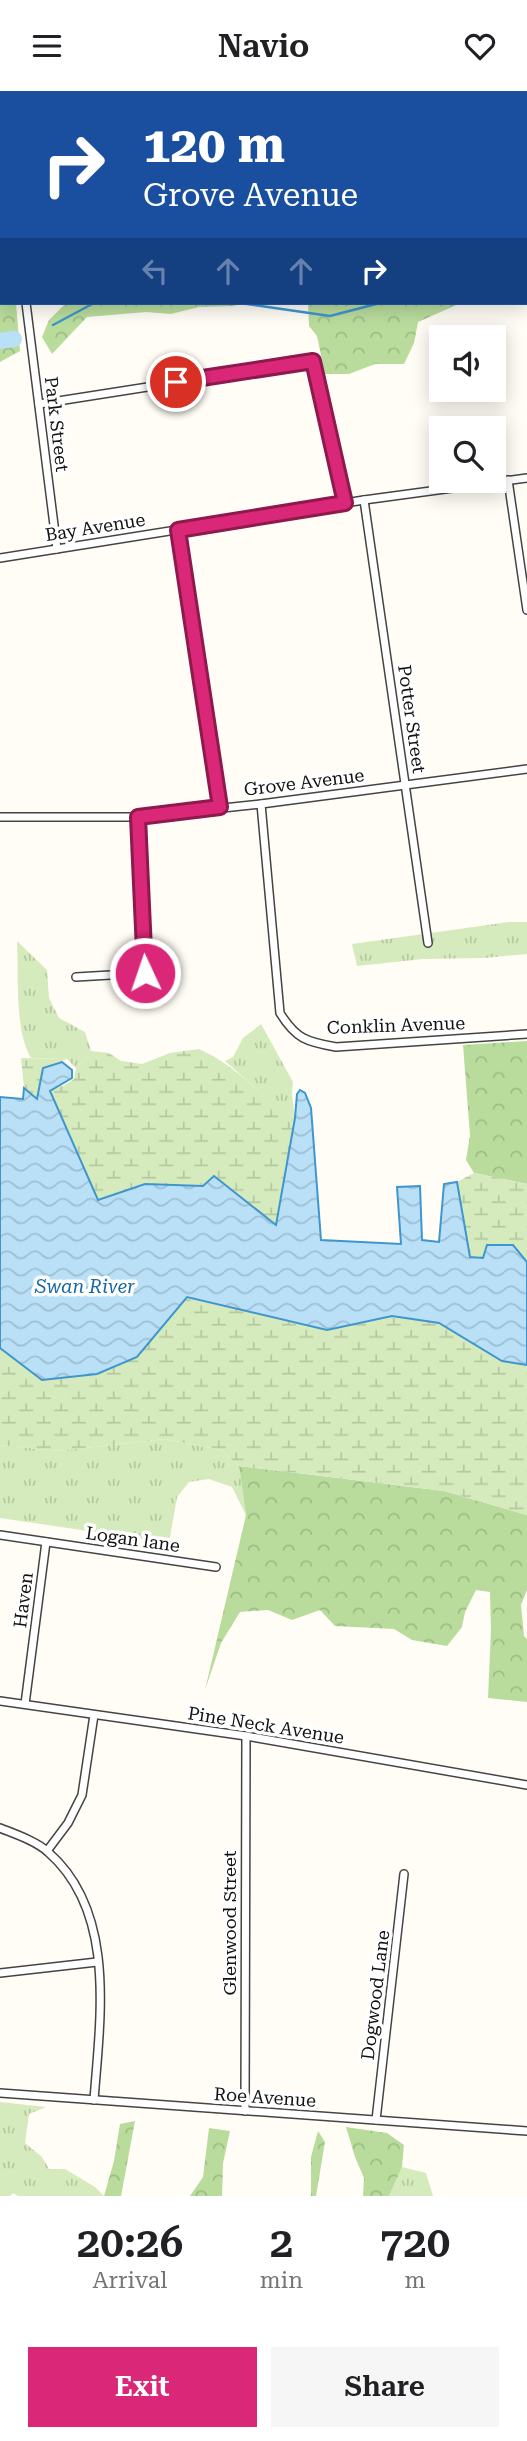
<!DOCTYPE html>
<html lang="en">
<head>
<meta charset="utf-8">
<style>
	body { margin:0; font-family:"Roboto Serif",serif; background:#f6f6f6; color:#202124; height:100vh; display:flex; flex-direction:column; font-size:26px; white-space:nowrap }
	* { box-sizing:border-box; margin:0 }
	p { font-size:23px; color:#757577 }
	.icon { flex:none; width:38px; height:38px; fill:none; stroke:currentColor; stroke-width:2; stroke-linecap:round; stroke-linejoin:round }
	.map { position:relative; height:2105px; overflow:hidden }
	.sheet { display:flex; flex-direction:column; background:#fff; flex:1 }
	.sheet>* { flex:none }
	.hud { position:absolute; left:0px; top:0px; width:528px; height:214px; box-shadow:0 4px 18px #0003; background:#1a4fa0; color:#fff; overflow:hidden }
	.buttons { position:absolute; left:429px; top:234px; display:grid; gap:14px }
	.buttons a { display:grid; place-items:center; width:77px; height:77px; border-radius:0px; background:#fff; box-shadow:0 4px 18px #0003; font-size:35px }
	.pin { position:absolute; display:grid; place-items:center; width:60px; height:60px; color:#fff; margin:-30px; border:4px solid #fff; border-radius:50%; box-shadow:0 2px 7px #0007 }
	.me { position:absolute; width:77px; margin:-38px; rotate:357deg; stroke-linejoin:round; filter:drop-shadow(0 0 5px #0008) }
	.turn { display:flex; align-items:center; gap:24px; height:147px; padding:0 28px; font-size:32px }
	.turn .icon { width:91px; height:91px; stroke-width:2.5 }
	.turn b { display:block; font-size:49px; line-height:60px }
	.lanes { display:flex; align-items:center; height:66px; padding:0 28px; background:#0003; justify-content:center; gap:35px; direction:ltr }
	.lanes .off { opacity:.35 }
	.eta { display:flex; justify-content:space-evenly; align-items:center; height:119px; text-align:center }
	.eta b { font-size:42px; font-weight:600; line-height:49px }
	.action { display:flex; gap:14px; margin-top:auto; padding:14px 28px }
	.action a { flex:1; height:80px; border-radius:0px; background:#db2777; color:#fff; font-size:28px; font-weight:600; line-height:80px; text-align:center }
	.action a+a { background:#f6f6f6; color:#202124 }
	header { display:flex; justify-content:space-between; align-items:center; height:91px; padding:0 28px; background:#fff; font-size:32px; font-weight:600 }
	.map>svg:first-child { display:block }
	.grass { fill:url(#grass-tufts) }
	.forest { fill:url(#forest-crowns) }
	.wetland { fill:url(#wetland-marsh) }
	.water { fill:url(#water-waves); stroke:#3f96cf; stroke-width:2 }
	.lines { fill:none; stroke-linecap:round; stroke-linejoin:round }
	.stream { stroke:#3f96cf; stroke-width:2.5 }
	.river { stroke:#b9e0f7; stroke-width:16 }
	.street-casing { stroke:#444; stroke-width:10 }
	.secondary-casing { stroke:#333; stroke-width:13 }
	.street { stroke:#fff; stroke-width:7 }
	.secondary { stroke:#fff6b0; stroke-width:10 }
	.route-casing { stroke:#8e194d; stroke-width:18 }
	.route { stroke:#db2777; stroke-width:12 }
	.labels { text-anchor:middle; dominant-baseline:central; stroke-width:7; stroke-linejoin:round; paint-order:stroke }
	.street-label { font-size:18px; fill:#111; stroke:#fff }
	.water-label { font-size:19px; font-style:italic; fill:#1768a6; stroke:#fff }
</style>
</head>
<body>
<header><svg class="icon" aria-label="menu" viewBox="0 0 24 24"><path d="M4 6h16M4 12h16M4 18h16"/></svg>Navio<svg class="icon" aria-label="heart" viewBox="0 0 24 24"><path d="M12 20l-8-8c-3-5 5-10 8-4 3-6 11-1 8 4z"/></svg></header>
<div class="map">
<svg width="527" height="2105" viewBox="0 0 527 2105">
	<defs>
		<pattern id="grass-tufts" width="24" height="20" patternUnits="userSpaceOnUse" patternTransform="scale(1.75)"><rect width="24" height="20" fill="#d5ebbd"/><path d="M3 7l-1-3M5 7V3M7 7l1-3M15 17l-1-3M17 17v-4M19 17l1-3" fill="none" stroke="#b6c8a1"/></pattern>
		<pattern id="forest-crowns" width="20" height="18" patternUnits="userSpaceOnUse" patternTransform="scale(1.75)"><rect width="20" height="18" fill="#b9dc9c"/><path d="M2 6a3 3 0 1 1 6 0M12 15a3 3 0 1 1 6 0" fill="none" stroke="#9ebc85"/></pattern>
		<pattern id="wetland-marsh" width="20" height="14" patternUnits="userSpaceOnUse" patternTransform="scale(1.75)"><rect width="20" height="14" fill="#d5ebbd"/><path d="M1 5h8M5 5V1M11 12h8M15 12V8" fill="none" stroke="#b6c8a1"/></pattern>
		<pattern id="water-waves" width="16" height="10" patternUnits="userSpaceOnUse" patternTransform="scale(1.75)"><rect width="16" height="10" fill="#b9e0f7"/><path d="M0 5q4-4 8 0t8 0" fill="none" stroke="#9ebfd3"/></pattern>
	</defs>
	<rect width="100%" height="100%" fill="#fffdf5"/>
	<g class="grass">
		<polygon points="509,831 527,831 527,863 484,867 423,868 357,875 352,853"/>
		<path d="M17 850 47 879 49 907 59 927 85 941 91 960 76 977 67 968 31 967C14 939 19 883 17 850Z"/>
		<polygon points="261,933 293,991 292,1004 295,1027 277,1016 225,970 233,966 243,947"/>
		<polygon points="165,1348 221,1359 239,1375 246,1424 232,1396 209,1388 189,1391 177,1406 169,1452 0,1427 0,1354 59,1360"/>
		<polygon points="0,2011 46,2016 29,2023 25,2052 42,2066 49,2078 65,2078 95,2096 104,2105 18,2105 13,2102 10,2105 0,2105"/>
		<polygon points="402,2076 426,2082 433,2105 389,2105"/>
	</g>
	<g class="forest">
		<polygon points="0,165 2,212 16,212 20,260 0,271"/>
		<polygon points="66,212 226,212 237,215 199,216 171,223 146,221 87,226 52,263 42,246 49,229"/>
		<polygon points="308,212 461,212 418,231 414,252 404,273 375,273 349,283 325,283 317,245 309,235"/>
		<polygon points="527,950 527,1093 474,1082 466,1069 470,1044 463,954"/>
		<polygon points="239,1375 444,1400 527,1424 527,1499 521,1514 524,1545 527,1548 527,1611 488,1607 491,1539 490,1501 476,1499 465,1521 462,1536 447,1555 412,1549 394,1538 335,1535 320,1519 292,1529 268,1519 240,1521 221,1552 205,1599 246,1424"/>
		<polygon points="135,2030 121,2105 104,2105 114,2070 120,2033"/>
		<polygon points="346,2036 387,2042 404,2054 402,2076 389,2105 363,2105 364,2087 355,2066"/>
		<polygon points="209,2037 230,2040 223,2072 222,2105 190,2105 203,2086"/>
		<polygon points="318,2040 325,2051 316,2105 311,2105 311,2066"/>
	</g>
	<g class="wetland">
		<path d="M199 958C239 976 259 1005 295 1027L276 1135 203 1095 145 1093 98 1109 50 999 65 994 74 988 76 977 91 960 109 962 121 970 142 973 170 962Z"/>
		<polygon points="21,967 67,968 43,977 37,1008 24,997"/>
		<polygon points="474,1082 527,1093 527,1171 513,1154 483,1167 470,1167 457,1091"/>
		<polygon points="187,1206 327,1239 392,1225 439,1232 502,1270 527,1274 527,1424 444,1400 239,1375 221,1359 165,1348 59,1360 0,1354 0,1257 42,1289 137,1266"/>
	</g>
	<polygon class="water" points="62,971 72,979 72,987 50,1000 98,1109 145,1093 203,1095 214,1085 276,1134 295,1027 297,1003 300,999 305,1002 311,1017 321,1149 401,1153 397,1096 420,1095 422,1149 439,1151 444,1093 457,1091 470,1166 483,1167 487,1154 513,1154 527,1171 527,1274 502,1270 439,1232 392,1225 327,1239 187,1206 137,1266 97,1283 42,1289 0,1257 0,1006 23,1008 24,997 37,1008 43,977"/>
	<g class="lines">
		<g class="stream">
			<polyline points="240,212 330,225 380,212"/>
			<polyline points="53,234 94,212"/>
		</g>
		<polyline class="river" points="0,250 14,248"/>
		<defs>
			<g id="street">
				<polyline points="110,0 110,2"/>
				<polyline points="250,0 250,2"/>
				<polyline points="502,0 502,2"/>
				<polyline points="0,6 2,20"/>
				<polyline points="527,184 527,186"/>
				<polyline points="26,212 57,458"/>
				<polyline points="39,313 313,270 345,412"/>
				<polyline points="508,389 527,519"/>
				<polyline points="364,409 428,852"/>
				<polyline points="178,438 221,716"/>
				<polyline points="0,467 364,409 527,387"/>
				<path d="M261 713 280 922C296 948 307 951 336 956L527 943"/>
				<polyline points="0,726 138,726 261,713 527,678"/>
				<polyline points="76,886 145,882 138,726"/>
				<polyline points="0,1444 216,1476"/>
				<polyline points="0,1610 246,1645 527,1694"/>
				<polyline points="25,1613 46,1451"/>
				<path d="M0 1737C15 1743 36 1750 48 1761 117 1821 100 1928 94 2009"/>
				<polyline points="47,1760 68,1732 82,1704 94,1624"/>
				<polyline points="0,1882 97,1871"/>
				<polyline points="0,2002 527,2040"/>
				<polyline points="245,2020 246,1645"/>
				<polyline points="376,2029 404,1783"/>
			</g>
			<g id="secondary">
				<polyline points="461,2 471,0"/>
				<polyline points="0,53 2,53"/>
			</g>
		</defs>
		<use href="#street" class="street-casing"/>
		<use href="#secondary" class="secondary-casing"/>
		<use href="#street" class="street"/>
		<use href="#secondary" class="secondary"/>
	</g>
	<g class="lines">
		<defs>
			<polyline id="route" points="145,882 138,726 220,716 178,439 345,412 313,270 176,291"/>
		</defs>
		<use href="#route" class="route-casing"/>
		<use href="#route" class="route"/>
	</g>
	<g class="labels">
		<g class="street-label">
			<text transform="translate(57 333) rotate(83)">Park Street</text>
			<text transform="translate(95 436) rotate(-9)">Bay Avenue</text>
			<text transform="translate(412 628) rotate(82)">Potter Street</text>
			<text transform="translate(304 691) rotate(-7)">Grove Avenue</text>
			<text transform="translate(396 934) rotate(-2)">Conklin Avenue</text>
			<text transform="translate(133 1448) rotate(8)">Logan lane</text>
			<text transform="translate(23 1509) rotate(-83)">Haven</text>
			<text transform="translate(266 1634) rotate(9)">Pine Neck Avenue</text>
			<text transform="translate(229 1832) rotate(-90)">Glenwood Street</text>
			<text transform="translate(375 1904) rotate(-83)">Dogwood Lane</text>
			<text transform="translate(265 2006) rotate(4)">Roe Avenue</text>
		</g>
		<g class="water-label">
			<text x="85" y="1195">Swan River</text>
		</g>
	</g>
</svg>
<div class="buttons">
<a><svg class="icon" aria-label="sound" viewBox="0 0 24 24"><path d="M4 9h4l5-4v14l-5-4H4zM17 9q2 3 0 6"/></svg></a>
<a><svg class="icon" aria-label="search" viewBox="0 0 24 24"><circle cx="10" cy="10" r="6"/><path d="M15 15l6 6"/></svg></a>
</div>
<div class="pin" style="left:176px;top:291px;background:#d93025"><svg class="icon" aria-label="arrive" viewBox="0 0 24 24"><path d="M6 21V4h12l-3 4 3 4H6"/></svg></div>
<svg class="me" style="left:145px;top:882px" viewBox="-20 -20 40 40"><circle r="17" fill="#db2777" stroke="#fff" stroke-width="3"/><path d="M0-11L8 9 0 5-8 9z" fill="#fff"/></svg>
<div class="hud">
<div class="turn"><svg class="icon" aria-label="right" viewBox="0 0 24 24"><path d="M7 20v-9h11M14 6l5 5-5 5"/></svg><div><b>120 m</b>Grove Avenue</div></div>
<div class="lanes"><svg class="icon off" aria-label="left" viewBox="0 0 24 24"><path d="M17 20v-9H6M10 6l-5 5 5 5"/></svg><svg class="icon off" aria-label="ahead" viewBox="0 0 24 24"><path d="M12 20V5M6 11l6-6 6 6"/></svg><svg class="icon off" aria-label="ahead" viewBox="0 0 24 24"><path d="M12 20V5M6 11l6-6 6 6"/></svg><svg class="icon" aria-label="right" viewBox="0 0 24 24"><path d="M7 20v-9h11M14 6l5 5-5 5"/></svg></div>
</div>
</div>
<section class="sheet">
<div class="eta">
<div><b>20:26</b><p>Arrival</p></div>
<div><b>2</b><p>min</p></div>
<div><b>720</b><p>m</p></div>
</div>
<div class="action"><a>Exit</a><a>Share</a></div>
</section>
</body>
</html>
